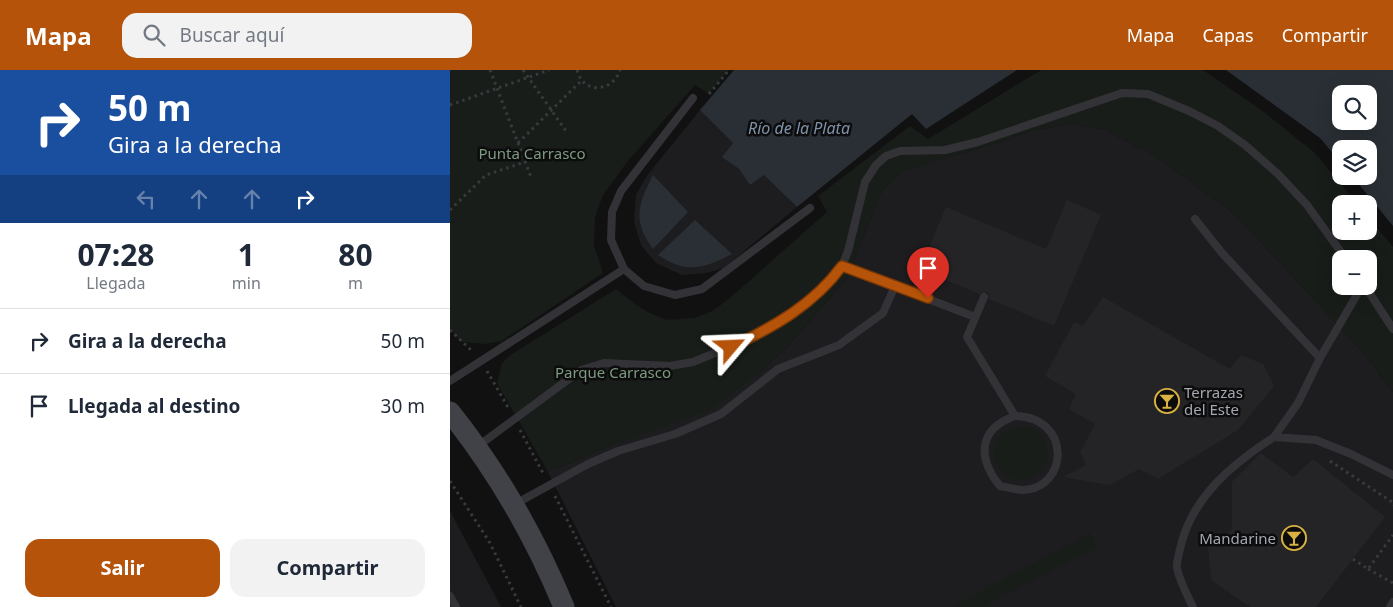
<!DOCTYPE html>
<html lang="es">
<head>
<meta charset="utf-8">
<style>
	body { margin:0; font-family:"Noto Sans",sans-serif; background:#f2f2f3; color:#1f2937; height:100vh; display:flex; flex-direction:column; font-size:19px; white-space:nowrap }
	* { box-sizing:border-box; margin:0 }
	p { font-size:16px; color:#747a83 }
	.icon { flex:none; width:28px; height:28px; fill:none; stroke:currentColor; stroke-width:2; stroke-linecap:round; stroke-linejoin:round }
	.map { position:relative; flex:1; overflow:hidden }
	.side { display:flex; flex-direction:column; background:#fff; width:450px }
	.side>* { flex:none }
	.top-card { background:#1a4fa0; color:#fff; overflow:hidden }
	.controls { position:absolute; left:882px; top:15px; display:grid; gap:10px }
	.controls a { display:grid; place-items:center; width:45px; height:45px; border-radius:10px; background:#fff; box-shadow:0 5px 20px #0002; font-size:25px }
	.pin { position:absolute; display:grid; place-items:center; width:42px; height:42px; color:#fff; margin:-51px -21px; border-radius:50% 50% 50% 0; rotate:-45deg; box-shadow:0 0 5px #0007 }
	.pin .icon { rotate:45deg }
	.me { position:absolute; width:55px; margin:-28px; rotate:64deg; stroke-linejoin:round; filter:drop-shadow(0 0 4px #0008) }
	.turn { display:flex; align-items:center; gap:18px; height:105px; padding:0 25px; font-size:22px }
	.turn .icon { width:65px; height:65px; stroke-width:2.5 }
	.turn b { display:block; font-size:35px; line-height:42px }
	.lanes { display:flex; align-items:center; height:48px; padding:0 25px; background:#0003; justify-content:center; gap:25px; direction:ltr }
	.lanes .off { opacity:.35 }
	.eta { display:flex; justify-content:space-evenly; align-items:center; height:85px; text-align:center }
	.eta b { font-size:30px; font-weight:700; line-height:35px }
	.primary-button { display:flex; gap:10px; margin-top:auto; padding:10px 25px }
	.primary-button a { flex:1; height:58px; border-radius:15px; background:#b45309; color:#fff; font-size:20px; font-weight:700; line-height:58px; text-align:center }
	.primary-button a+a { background:#f2f2f3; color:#1f2937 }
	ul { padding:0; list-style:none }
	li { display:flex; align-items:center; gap:15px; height:65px; padding:0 25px; border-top:1px solid #e0e1e3 }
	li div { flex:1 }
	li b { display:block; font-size:19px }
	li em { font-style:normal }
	header { display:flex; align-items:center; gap:30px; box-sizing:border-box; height:70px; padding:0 25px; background:#b45309; color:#fff }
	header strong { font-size:24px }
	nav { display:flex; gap:28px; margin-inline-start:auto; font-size:18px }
	.search { width:350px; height:45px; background:#f2f2f3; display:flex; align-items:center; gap:12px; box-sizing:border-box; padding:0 18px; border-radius:15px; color:#747a83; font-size:19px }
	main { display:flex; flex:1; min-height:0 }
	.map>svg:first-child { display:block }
	.built { fill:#1d1d1f }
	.green { fill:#181d19; fill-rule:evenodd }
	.water { fill:#292f34; fill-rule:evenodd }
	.building { fill:#242426 }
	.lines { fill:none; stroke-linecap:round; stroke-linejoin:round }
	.path { stroke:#393a3e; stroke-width:3; stroke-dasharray:2.5 4; stroke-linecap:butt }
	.lane { stroke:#333337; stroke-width:8 }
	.secondary { stroke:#414247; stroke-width:21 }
	.route-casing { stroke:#753606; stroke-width:12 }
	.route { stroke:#b45309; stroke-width:9 }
	.labels { text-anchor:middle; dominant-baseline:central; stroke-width:5; stroke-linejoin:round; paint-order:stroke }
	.park-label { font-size:15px; fill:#7d9a81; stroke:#0c0c0d }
	.poi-label { font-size:15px; fill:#a4a7b1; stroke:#0c0c0d; text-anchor:start }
	.water-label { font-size:16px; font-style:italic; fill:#7f92a9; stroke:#0c0c0d }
</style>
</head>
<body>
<header>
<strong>Mapa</strong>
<div class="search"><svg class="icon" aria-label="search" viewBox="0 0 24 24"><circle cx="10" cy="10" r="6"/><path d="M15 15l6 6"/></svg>Buscar aquí</div>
<nav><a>Mapa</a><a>Capas</a><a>Compartir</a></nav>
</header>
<main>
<section class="side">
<div class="top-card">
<div class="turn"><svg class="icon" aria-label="right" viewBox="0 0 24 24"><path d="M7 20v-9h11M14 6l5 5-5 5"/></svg><div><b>50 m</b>Gira a la derecha</div></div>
<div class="lanes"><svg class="icon off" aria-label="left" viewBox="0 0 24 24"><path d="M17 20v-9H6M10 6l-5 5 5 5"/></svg><svg class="icon off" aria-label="ahead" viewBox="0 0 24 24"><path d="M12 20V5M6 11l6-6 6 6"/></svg><svg class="icon off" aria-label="ahead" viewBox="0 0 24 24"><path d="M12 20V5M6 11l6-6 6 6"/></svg><svg class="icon" aria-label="right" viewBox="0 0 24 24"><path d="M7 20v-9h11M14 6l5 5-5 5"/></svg></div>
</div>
<div class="eta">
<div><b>07:28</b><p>Llegada</p></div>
<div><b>1</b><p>min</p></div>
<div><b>80</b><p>m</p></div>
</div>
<ul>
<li><svg class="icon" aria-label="right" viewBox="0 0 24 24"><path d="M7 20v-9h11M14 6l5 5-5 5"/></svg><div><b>Gira a la derecha</b></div><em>50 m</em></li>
<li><svg class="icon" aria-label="arrive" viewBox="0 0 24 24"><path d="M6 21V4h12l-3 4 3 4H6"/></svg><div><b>Llegada al destino</b></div><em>30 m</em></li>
</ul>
<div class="primary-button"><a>Salir</a><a>Compartir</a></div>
</section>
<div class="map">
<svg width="943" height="537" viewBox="0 0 943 537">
	<rect width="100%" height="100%" fill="#111112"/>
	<g class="built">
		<polygon points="250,40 283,73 273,87 289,99 300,114 314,104 347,137 274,198 256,203 232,205 206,193 191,175 184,152 186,125 196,107"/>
		<polygon points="620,54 653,59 706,86 787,146 917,287 943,322 943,537 166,537 98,402 155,378 307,305 337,277 397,208 432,120 454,100 551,72 581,61"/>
		<polygon points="0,441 24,486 51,537 0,537"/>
	</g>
	<g class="green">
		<polygon points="0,0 279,0 259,24 245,15 177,92 154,124 149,135 145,148 144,175 153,203 52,271 34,274 12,272 0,260"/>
		<path d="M591 0H753L810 39 865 83 907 134H891V161H919V148L943 177V322L917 287 787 146 706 86 653 59 620 54 581 61 551 72 454 101 432 120 397 208 337 277 307 305 258 341 155 378 98 402 47 313 52 293 62 284 166 219 186 235 200 243 217 250 245 248 264 240 281 227 377 142 368 126 460 56 478 69ZM891 189H919V216H891Z"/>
		<circle cx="571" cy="383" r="27"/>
		<polygon points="640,463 647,476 533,537 502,537"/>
	</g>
	<g class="water">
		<polygon points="284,0 567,0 476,59 462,44 347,137 314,105 300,115 289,99 272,87 283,73 250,40"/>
		<path d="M776 0H943V156L902 106H919V79H891V93L870 68ZM891 24H919V51H891Z"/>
		<path d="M203 105 238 142 203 179C182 151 188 134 203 105Z"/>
		<path d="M245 150 282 184C253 199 236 204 208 185Z"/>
	</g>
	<g class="building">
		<polygon points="617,130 651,145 604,256 539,229 539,224 536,222 529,224 470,199 496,137 596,179"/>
		<polygon points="653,227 780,299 791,285 813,294 824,316 788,360 708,409 689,399 660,415 613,407 636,395 630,382 645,354 619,339 626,324 595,306 624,252 633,256"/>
		<polygon points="811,383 843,407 863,389 935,447 866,537 800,537 761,510 758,477 782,459 782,412"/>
	</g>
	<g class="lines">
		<g class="path">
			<polyline points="40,0 81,107"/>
			<polyline points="73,0 116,61"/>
			<path d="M127 0C133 25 163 22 170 0"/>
			<polyline points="259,24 279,0"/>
			<polyline points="0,35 99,0"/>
			<polyline points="68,73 132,10"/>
			<polyline points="0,140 36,105 75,92"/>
			<polyline points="0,260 23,282"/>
			<polyline points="37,301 59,339"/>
			<polyline points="70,360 94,405"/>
			<polyline points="880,391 942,432 943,436"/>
			<polyline points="0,411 40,473 71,537"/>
			<polyline points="105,426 161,537"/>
			<polyline points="903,489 918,499 943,465"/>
			<polyline points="918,499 943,513"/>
		</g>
		<g class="lane">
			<polyline points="243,28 171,121 162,142 161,170 174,199 194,216 225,225 252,219 360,138"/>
			<polyline points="745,149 772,183 870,288"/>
			<polyline points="392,196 525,247"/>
			<polyline points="912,216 870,288 848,333 824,367 866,370 901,384 943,405"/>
			<polyline points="915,216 943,259"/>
			<polyline points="534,227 517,267 565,346"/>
			<polyline points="0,311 174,199"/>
			<path d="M565 346C622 347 619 418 573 420 565 420 557 417 550 416 527 388 528 359 565 346Z"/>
			<polyline points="28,376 131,300 154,293 220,296 243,292 299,269 351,239 371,221 392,196 398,181 415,112 426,95 436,86 450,81 495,80 528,72 672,23 698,24 739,41 768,56 795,75 828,104 857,135 896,189"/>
			<polyline points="65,434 138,394 168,381 225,364 271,344 328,299 389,275 433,243 445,216"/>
			<polyline points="0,526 6,537"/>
			<path d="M743 537C737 525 730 512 727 498 726 492 729 485 730 479 741 428 782 394 824 367"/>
			<polyline points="940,537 943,532"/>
		</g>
		<path class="secondary" d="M0 342C47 401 85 467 114 537"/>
	</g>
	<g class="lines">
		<defs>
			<path id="route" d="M281 277C324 257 364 234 392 196L478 228"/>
		</defs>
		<use href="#route" class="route-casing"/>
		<use href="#route" class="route"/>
	</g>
	<defs>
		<symbol id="bar-ring" viewBox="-11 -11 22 22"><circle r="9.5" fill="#0c0c0d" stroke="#dab241" stroke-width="1.5"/><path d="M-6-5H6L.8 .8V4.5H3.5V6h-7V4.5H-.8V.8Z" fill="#dab241"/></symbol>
	</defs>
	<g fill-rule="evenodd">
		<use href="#bar-ring" x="703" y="317" width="28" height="28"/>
		<use href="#bar-ring" x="830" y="454" width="28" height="28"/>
	</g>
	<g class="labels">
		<g class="park-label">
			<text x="82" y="83">Punta Carrasco</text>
			<text x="163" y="302">Parque Carrasco</text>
		</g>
		<g class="poi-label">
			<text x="734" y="322">Terrazas<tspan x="734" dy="17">del Este</tspan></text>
			<text x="826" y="468" text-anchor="end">Mandarine</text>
		</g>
		<g class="water-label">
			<text x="349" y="58">Río de la Plata</text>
		</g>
	</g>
</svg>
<div class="controls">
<a><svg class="icon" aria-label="search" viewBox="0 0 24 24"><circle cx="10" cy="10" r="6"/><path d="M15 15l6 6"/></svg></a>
<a><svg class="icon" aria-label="layers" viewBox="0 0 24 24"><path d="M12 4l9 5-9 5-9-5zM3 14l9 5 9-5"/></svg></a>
<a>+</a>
<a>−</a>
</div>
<div class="pin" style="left:478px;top:228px;background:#d93025"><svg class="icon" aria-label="arrive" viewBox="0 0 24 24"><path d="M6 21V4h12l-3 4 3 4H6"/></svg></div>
<svg class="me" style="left:281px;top:277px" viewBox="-20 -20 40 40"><path d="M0-17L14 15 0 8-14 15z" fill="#b45309" stroke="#fff" stroke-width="4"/></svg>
</div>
</main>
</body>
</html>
